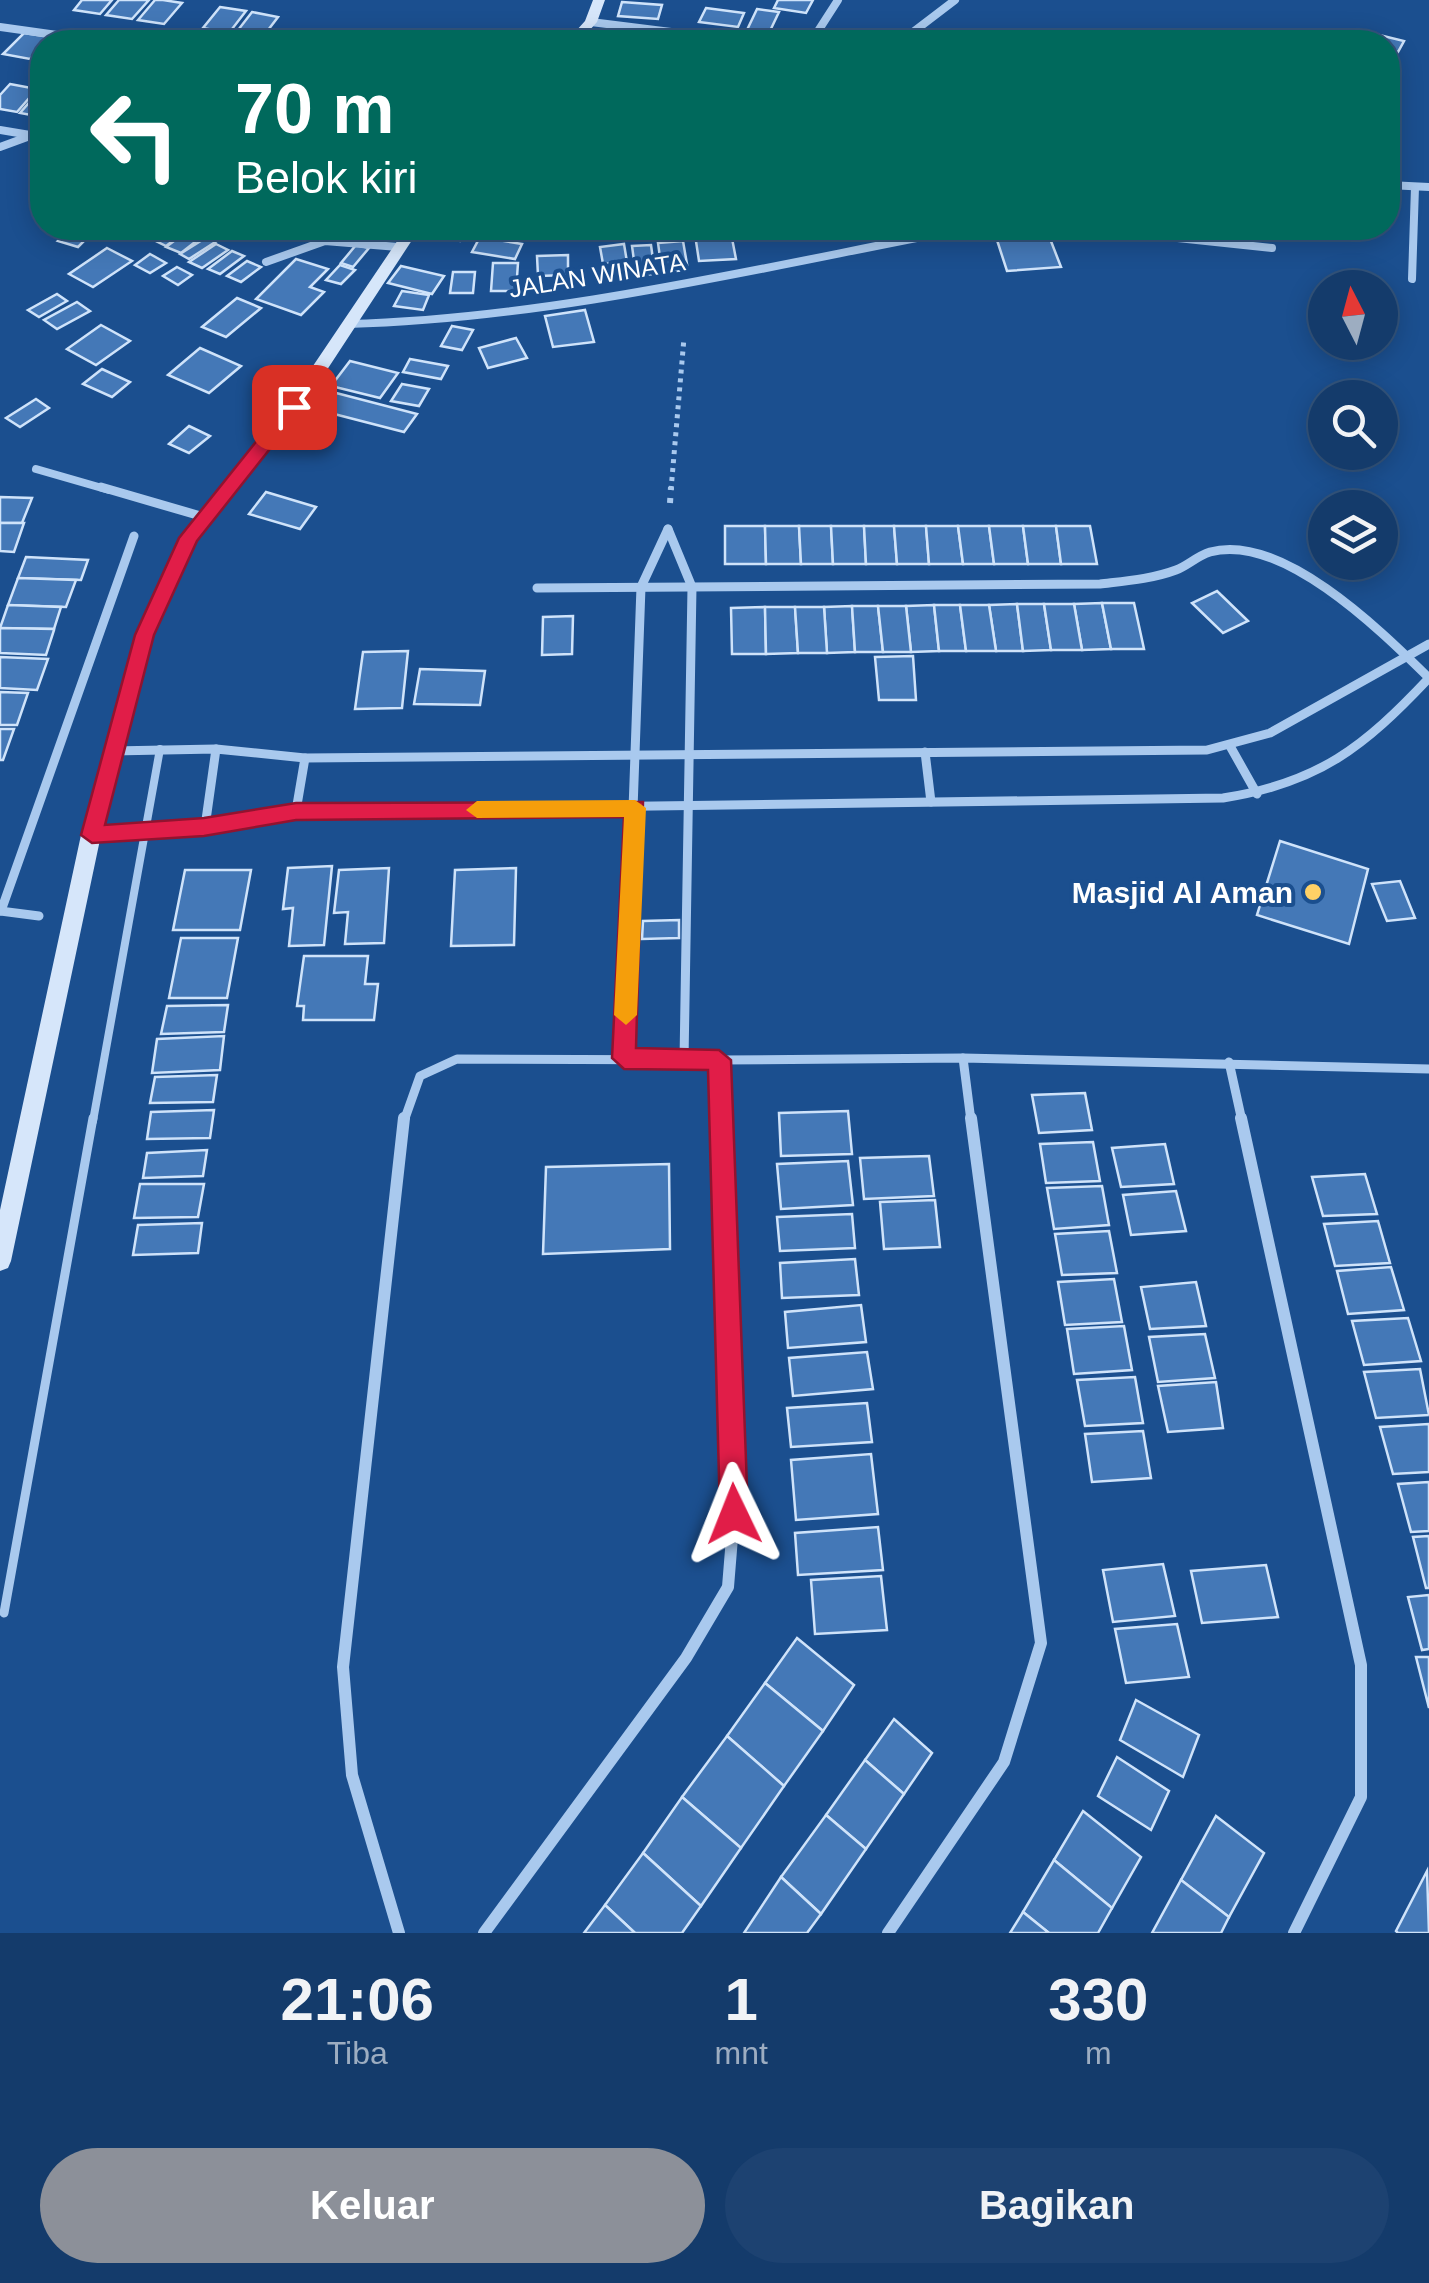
<!DOCTYPE html>
<html lang="id">
<head>
<meta charset="utf-8">
<style>
	body { margin:0; font-family:Arial,sans-serif; background:#1d4271; color:#f1f3f6; height:100vh; display:flex; flex-direction:column; font-size:38px; white-space:nowrap }
	* { box-sizing:border-box; margin:0 }
	p { font-size:32px; color:#9dadc1 }
	.icon { flex:none; width:55px; height:55px; fill:none; stroke:currentColor; stroke-width:2; stroke-linecap:round; stroke-linejoin:round }
	.map { position:relative; height:1933px; overflow:hidden }
	.sheet { display:flex; flex-direction:column; background:#143b6b; flex:1 }
	.sheet>* { flex:none }
	.guide { position:absolute; left:30px; top:30px; width:1370px; height:210px; border-radius:40px; box-shadow:0 5px 25px #0003,0 0 0 2px #33557e; background:#00695c; color:#fff; overflow:hidden }
	.needle { width:65px; rotate:354deg }
	.tools { position:absolute; left:1308px; top:270px; display:grid; gap:20px }
	.tools a { display:grid; place-items:center; width:90px; height:90px; border-radius:50%; background:#143b6b; box-shadow:0 5px 25px #0003,0 0 0 2px #33557e; font-size:50px }
	.pin { position:absolute; display:grid; place-items:center; width:85px; height:85px; color:#fff; margin:-42px; border-radius:20px; box-shadow:0 5px 15px #0006 }
	.me { position:absolute; width:110px; margin:-55px; rotate:358deg; stroke-linejoin:round; filter:drop-shadow(0 0 8px #0008) }
	.turn { display:flex; align-items:center; gap:35px; height:210px; padding:0 40px; font-size:45px }
	.turn .icon { width:130px; height:130px; stroke-width:2.5 }
	.turn b { display:block; font-size:70px; line-height:85px }
	.eta { display:flex; justify-content:space-evenly; align-items:center; height:170px; text-align:center }
	.eta b { font-size:60px; font-weight:600; line-height:70px }
	.primary-button { display:flex; gap:20px; margin-top:auto; padding:20px 40px }
	.primary-button a { flex:1; height:115px; border-radius:60px; background:#8c9099; color:#fff; font-size:40px; font-weight:600; line-height:115px; text-align:center }
	.primary-button a+a { background:#1d4271; color:#f1f3f6 }
	.map>svg:first-child { display:block }
	.building { fill:#4478b7; stroke:#cfe3fa; stroke-width:2.5 }
	.lines { fill:none; stroke-linecap:round; stroke-linejoin:round }
	.path-far1 { stroke:#a9c9ee; stroke-width:5; stroke-dasharray:4 5; stroke-linecap:butt }
	.path { stroke:#a9c9ee; stroke-width:6; stroke-dasharray:5 8; stroke-linecap:butt }
	.lane-far1 { stroke:#a9c9ee; stroke-width:8 }
	.lane { stroke:#a9c9ee; stroke-width:9 }
	.street-far2 { stroke:#a9c9ee; stroke-width:8 }
	.street-far1 { stroke:#a9c9ee; stroke-width:9 }
	.street { stroke:#a9c9ee; stroke-width:12 }
	.secondary { fill:#d6e6fa; fill-rule:evenodd }
	.route { fill:#e11d48; stroke:#92132f; stroke-width:2.5 }
	.slow { fill:#f59e0b }
	.poi-dot { fill:#ffd166; stroke:#1b4f8f; stroke-width:4 }
	.labels { text-anchor:middle; dominant-baseline:central; stroke-width:8; stroke-linejoin:round; paint-order:stroke }
	.far-street-label { font-size:25px; fill:#fff; stroke:#1b4f8f }
	.poi-label { font-size:30px; font-weight:bold; fill:#fff; stroke:#1b4f8f; text-anchor:end }
</style>
</head>
<body>
<div class="map">
<svg width="1429" height="1933" viewBox="0 0 1429 1933">
	<rect width="100%" height="100%" fill="#1b4f8f"/>
	<g class="building">
		<polygon points="82,0 112,0 100,14 74,10"/>
		<polygon points="119,0 149,0 132,19 106,15"/>
		<polygon points="155,0 163,0 182,3 164,24 138,20"/>
		<polygon points="778,0 813,0 806,13 774,8"/>
		<polygon points="622,2 662,5 658,19 618,16"/>
		<polygon points="220,7 246,11 229,33 203,28"/>
		<polygon points="706,8 744,13 738,27 699,22"/>
		<polygon points="757,9 779,12 769,33 747,30"/>
		<polygon points="252,12 278,17 262,38 235,34"/>
		<polygon points="613,29 666,41 602,42"/>
		<polygon points="466,31 514,40 457,42"/>
		<polygon points="1367,32 1404,41 1398,52 1388,49 1388,42 1361,42"/>
		<polygon points="24,33 50,37 30,59 3,54"/>
		<polygon points="10,84 37,89 17,112 0,109 0,95"/>
		<polygon points="41,89 42,117 20,113"/>
		<polygon points="169,228 185,228 189,229 166,246 152,239"/>
		<polygon points="441,228 466,228 460,241 436,238"/>
		<polygon points="493,228 530,228 525,239 490,236"/>
		<polygon points="587,228 622,228 620,238 586,237"/>
		<polygon points="637,228 683,228 685,238 638,240"/>
		<polygon points="694,228 730,228 736,259 699,261"/>
		<polygon points="745,228 789,228 790,238 746,239"/>
		<polygon points="72,229 91,234 78,247 58,241"/>
		<polygon points="190,229 204,235 181,253 166,247"/>
		<polygon points="215,232 223,237 189,259 180,254"/>
		<polygon points="1049,236 1061,267 1007,271 997,240"/>
		<polygon points="480,237 522,244 515,259 472,252"/>
		<polygon points="683,241 688,270 662,272 658,243"/>
		<polygon points="216,244 228,250 202,268 189,262"/>
		<polygon points="624,244 627,262 603,264 600,247"/>
		<polygon points="356,245 369,248 353,267 341,263"/>
		<polygon points="651,245 655,274 636,275 632,246"/>
		<polygon points="107,248 132,261 93,287 69,274"/>
		<polygon points="232,251 244,256 220,274 208,269"/>
		<polygon points="150,254 166,263 150,273 135,265"/>
		<polygon points="568,255 568,275 538,276 537,256"/>
		<polygon points="296,259 328,269 310,287 324,292 301,315 256,299"/>
		<polygon points="247,261 261,267 241,282 227,276"/>
		<polygon points="493,263 518,263 516,291 491,291"/>
		<polygon points="627,264 630,277 602,280 599,267"/>
		<polygon points="340,265 355,270 341,284 326,280"/>
		<polygon points="401,266 444,276 432,294 388,283"/>
		<polygon points="177,267 192,275 178,285 163,276"/>
		<polygon points="453,272 475,272 473,293 450,293"/>
		<polygon points="402,291 429,295 423,310 394,306"/>
		<polygon points="57,294 67,301 39,317 28,310"/>
		<polygon points="237,298 261,308 226,337 202,327"/>
		<polygon points="77,302 90,311 57,329 44,320"/>
		<polygon points="585,310 594,342 553,347 545,316"/>
		<polygon points="101,325 130,341 96,365 67,349"/>
		<polygon points="452,326 473,330 462,350 441,346"/>
		<polygon points="516,338 527,358 488,368 479,348"/>
		<polygon points="200,348 241,366 209,393 168,375"/>
		<polygon points="410,359 448,366 441,379 403,372"/>
		<polygon points="350,361 398,373 380,398 331,386"/>
		<polygon points="102,369 130,382 112,397 83,384"/>
		<polygon points="402,384 429,389 419,406 391,401"/>
		<polygon points="317,388 417,414 404,432 303,406"/>
		<polygon points="36,399 49,408 20,427 6,418"/>
		<polygon points="189,426 210,436 189,453 169,444"/>
		<polygon points="266,492 316,507 300,529 249,514"/>
		<polygon points="0,497 32,498 22,523 0,523"/>
		<polygon points="0,523 24,523 14,552 0,551"/>
		<polygon points="725,526 765,526 766,564 725,564"/>
		<polygon points="765,526 799,526 801,564 766,564"/>
		<polygon points="799,526 831,526 833,564 801,564"/>
		<polygon points="831,526 864,526 866,564 833,564"/>
		<polygon points="864,526 894,526 897,564 866,564"/>
		<polygon points="894,526 926,526 929,564 897,564"/>
		<polygon points="926,526 958,526 963,564 929,564"/>
		<polygon points="958,526 989,526 994,564 963,564"/>
		<polygon points="989,526 1023,526 1028,564 994,564"/>
		<polygon points="1023,526 1056,526 1061,564 1028,564"/>
		<polygon points="1056,526 1090,526 1097,564 1061,564"/>
		<polygon points="26,557 88,560 81,580 18,578"/>
		<polygon points="18,578 76,580 66,607 8,605"/>
		<polygon points="1217,591 1248,621 1223,633 1192,603"/>
		<polygon points="1102,603 1111,649 1082,650 1074,604"/>
		<polygon points="1102,603 1134,603 1144,649 1111,649"/>
		<polygon points="1017,604 1023,651 996,651 989,605"/>
		<polygon points="1017,604 1044,604 1051,650 1023,651"/>
		<polygon points="1044,604 1074,604 1082,650 1051,650"/>
		<polygon points="8,605 61,607 54,629 0,628"/>
		<polygon points="934,605 939,651 911,652 906,606"/>
		<polygon points="934,605 960,605 966,651 939,651"/>
		<polygon points="960,605 989,605 996,651 966,651"/>
		<polygon points="852,606 855,652 827,653 824,607"/>
		<polygon points="852,606 878,606 883,652 855,652"/>
		<polygon points="878,606 906,606 911,652 883,652"/>
		<polygon points="765,607 766,654 732,654 731,608"/>
		<polygon points="765,607 795,607 798,653 766,654"/>
		<polygon points="795,607 824,607 827,653 798,653"/>
		<polygon points="573,616 572,654 542,655 543,617"/>
		<polygon points="0,628 54,629 54,630 46,655 0,653"/>
		<polygon points="408,651 402,708 355,709 363,652"/>
		<polygon points="913,656 916,700 879,700 875,657"/>
		<polygon points="0,657 48,659 37,690 0,688"/>
		<polygon points="420,669 485,671 480,705 414,704"/>
		<polygon points="0,692 28,693 17,725 0,725"/>
		<polygon points="0,729 14,729 3,760 0,760"/>
		<polygon points="1280,841 1368,869 1349,944 1257,915"/>
		<polygon points="332,866 324,945 289,946 293,908 283,909 288,868"/>
		<polygon points="389,868 384,943 345,944 348,912 334,913 339,870"/>
		<polygon points="516,868 514,945 451,946 455,870"/>
		<polygon points="185,870 251,870 240,930 173,930"/>
		<polygon points="1400,881 1415,918 1387,921 1372,884"/>
		<polygon points="679,920 679,938 642,939 643,921"/>
		<polygon points="181,938 238,938 227,998 169,998"/>
		<polygon points="304,956 368,956 365,984 378,984 374,1020 303,1020 304,1006 297,1006"/>
		<polygon points="228,1005 224,1032 161,1034 167,1006"/>
		<polygon points="224,1036 220,1070 152,1073 157,1039"/>
		<polygon points="217,1075 213,1102 150,1103 155,1077"/>
		<polygon points="1085,1093 1092,1130 1039,1133 1032,1095"/>
		<polygon points="214,1110 210,1138 147,1139 151,1112"/>
		<polygon points="848,1111 852,1154 781,1156 779,1113"/>
		<polygon points="1093,1142 1100,1181 1046,1183 1040,1144"/>
		<polygon points="1165,1144 1174,1184 1121,1187 1112,1148"/>
		<polygon points="207,1150 203,1176 143,1178 147,1153"/>
		<polygon points="929,1156 934,1196 864,1199 860,1158"/>
		<polygon points="848,1161 853,1205 781,1209 777,1164"/>
		<polygon points="669,1164 670,1249 543,1254 546,1167"/>
		<polygon points="1365,1174 1377,1214 1323,1216 1312,1177"/>
		<polygon points="140,1184 204,1184 198,1217 134,1218"/>
		<polygon points="1102,1186 1109,1225 1054,1229 1047,1188"/>
		<polygon points="1176,1191 1186,1231 1131,1235 1123,1195"/>
		<polygon points="935,1200 940,1247 884,1249 880,1202"/>
		<polygon points="852,1214 855,1248 780,1251 777,1217"/>
		<polygon points="1378,1221 1390,1263 1335,1266 1324,1224"/>
		<polygon points="202,1223 198,1253 133,1255 138,1225"/>
		<polygon points="1109,1231 1117,1273 1062,1275 1055,1234"/>
		<polygon points="855,1259 859,1295 782,1298 780,1263"/>
		<polygon points="1391,1267 1404,1310 1348,1314 1337,1271"/>
		<polygon points="1114,1279 1122,1322 1065,1325 1058,1282"/>
		<polygon points="1196,1282 1206,1326 1150,1329 1141,1287"/>
		<polygon points="861,1305 866,1342 788,1348 785,1312"/>
		<polygon points="1408,1318 1421,1361 1364,1365 1352,1321"/>
		<polygon points="1124,1326 1132,1370 1074,1374 1067,1329"/>
		<polygon points="1205,1334 1215,1378 1158,1382 1149,1337"/>
		<polygon points="867,1352 873,1389 793,1396 789,1358"/>
		<polygon points="1420,1369 1429,1415 1376,1418 1364,1372"/>
		<polygon points="1135,1377 1143,1423 1085,1426 1077,1380"/>
		<polygon points="1216,1382 1223,1428 1168,1432 1158,1386"/>
		<polygon points="867,1403 872,1442 791,1447 787,1408"/>
		<polygon points="1429,1424 1429,1472 1393,1474 1380,1427"/>
		<polygon points="1143,1431 1151,1478 1092,1482 1085,1434"/>
		<polygon points="871,1454 878,1514 796,1520 791,1460"/>
		<polygon points="1429,1482 1429,1531 1411,1532 1398,1484"/>
		<polygon points="878,1527 883,1570 798,1575 795,1533"/>
		<polygon points="1429,1536 1429,1588 1426,1588 1413,1537"/>
		<polygon points="1163,1564 1175,1616 1113,1622 1103,1570"/>
		<polygon points="1266,1565 1278,1617 1202,1623 1191,1571"/>
		<polygon points="881,1576 887,1630 815,1634 811,1580"/>
		<polygon points="1429,1595 1429,1649 1422,1650 1408,1597"/>
		<polygon points="1177,1624 1189,1677 1126,1683 1115,1629"/>
		<polygon points="797,1638 854,1685 823,1731 765,1683"/>
		<polygon points="1416,1657 1429,1657 1429,1708"/>
		<polygon points="765,1683 823,1731 784,1786 727,1736"/>
		<polygon points="1136,1700 1199,1735 1183,1777 1120,1740"/>
		<polygon points="894,1719 932,1753 904,1794 865,1760"/>
		<polygon points="727,1736 784,1786 741,1848 682,1797"/>
		<polygon points="1117,1757 1169,1791 1151,1830 1098,1796"/>
		<polygon points="865,1760 904,1794 866,1849 826,1815"/>
		<polygon points="682,1797 741,1848 701,1906 643,1853"/>
		<polygon points="1083,1811 1141,1857 1112,1908 1054,1860"/>
		<polygon points="826,1815 866,1849 821,1914 781,1877"/>
		<polygon points="1216,1816 1264,1853 1229,1917 1181,1880"/>
		<polygon points="643,1853 701,1906 682,1933 635,1933 605,1905"/>
		<polygon points="1054,1860 1112,1908 1098,1933 1049,1933 1023,1912"/>
		<polygon points="1427,1871 1429,1933 1398,1933 1396,1931"/>
		<polygon points="781,1877 821,1914 807,1933 744,1933"/>
		<polygon points="1181,1880 1229,1917 1221,1933 1152,1933"/>
		<polygon points="605,1905 635,1933 584,1933"/>
		<polygon points="1023,1912 1049,1933 1010,1933"/>
	</g>
	<g class="lines">
		<polyline class="path-far1" points="671,490 684,338"/>
		<polyline class="path" points="670,503 671,487"/>
		<polyline class="lane-far1" points="93,1121 160,749"/>
		<polyline class="lane" points="4,1613 93,1118"/>
		<g class="street-far2">
			<polyline points="591,22 751,42"/>
			<polyline points="0,27 107,42"/>
			<polyline points="811,42 838,0"/>
			<polyline points="900,42 955,0"/>
			<polyline points="0,130 42,137"/>
			<polyline points="0,147 30,136"/>
			<polyline points="1388,185 1429,187"/>
			<polyline points="1083,228 1272,248"/>
			<polyline points="266,262 325,241 398,247"/>
			<polyline points="1412,279 1415,187"/>
			<path d="M348 324C552 319 767 266 968 228"/>
			<polyline points="36,469 109,490"/>
		</g>
		<g class="street-far1">
			<polyline points="101,487 204,517"/>
			<polyline points="668,529 692,587 684,1060"/>
			<path d="M537 588 1100 584C1125 581 1152 579 1176 570 1187 566 1197 556 1210 552 1282 532 1382 632 1429 678"/>
			<polyline points="1230,746 1257,794"/>
			<polyline points="112,751 216,749 305,758 1207,750 1270,733 1429,644"/>
			<polyline points="925,752 931,802"/>
			<polyline points="296,811 305,758"/>
			<polyline points="205,827 216,749"/>
			<path d="M92 835 205 827 296 811 1223 798C1319 783 1364 747 1429 678"/>
			<polyline points="0,911 39,916"/>
			<polyline points="1,911 134,536"/>
			<polyline points="963,1058 971,1121"/>
			<polyline points="624,1059 641,587 668,529"/>
			<polyline points="719,1060 963,1058 1429,1069"/>
			<polyline points="1229,1062 1242,1121"/>
			<polyline points="404,1121 420,1076 457,1059 719,1060 721,1121"/>
		</g>
		<g class="street">
			<polyline points="1241,1118 1361,1665 1361,1797 1294,1933"/>
			<polyline points="399,1933 352,1775 343,1667 404,1118"/>
			<polyline points="484,1933 686,1658 728,1587 734,1513 721,1118"/>
			<polyline points="888,1933 1004,1762 1041,1643 971,1118"/>
		</g>
		<g class="secondary">
			<polygon points="593,0 605,0 597,22 579,42 566,42 585,21"/>
			<polygon points="406,228 420,228 300,411 195,541 154,635 101,835 11,1261 8,1268 0,1271 0,1210 81,835 136,635 182,534 288,403"/>
		</g>
	</g>
	<polygon class="route" points="294,401 300,403 300,411 197,541 154,635 105,825 204,818 296,803 643,802 636,1048 719,1050 731,1060 748,1514 744,1523 734,1527 724,1523 720,1514 708,1070 624,1069 612,1058 624,817 296,820 204,836 92,843 81,835 135,635 179,538 287,403"/>
	<polygon class="slow" points="635,800 646,808 637,1015 626,1025 614,1015 624,817 477,818 466,810 477,801"/>
	<circle class="poi-dot" cx="1313" cy="892" r="10"/>
	<g class="labels">
		<g class="far-street-label">
			<text transform="translate(597 275) rotate(-9)">JALAN WINATA</text>
		</g>
		<g class="poi-label">
			<text x="1293" y="892">Masjid Al Aman</text>
		</g>
	</g>
</svg>
<div class="tools">
<a><svg class="needle" viewBox="-14 -14 28 28"><path d="M0-13l5 13h-10z" fill="#e53935"/><path d="M0 13l5-13h-10z" fill="#9dadc1"/></svg></a>
<a><svg class="icon" aria-label="search" viewBox="0 0 24 24"><circle cx="10" cy="10" r="6"/><path d="M15 15l6 6"/></svg></a>
<a><svg class="icon" aria-label="layers" viewBox="0 0 24 24"><path d="M12 4l9 5-9 5-9-5zM3 14l9 5 9-5"/></svg></a>
</div>
<div class="pin" style="left:294px;top:407px;background:#d93025"><svg class="icon" aria-label="arrive" viewBox="0 0 24 24"><path d="M6 21V4h12l-3 4 3 4H6"/></svg></div>
<svg class="me" style="left:734px;top:1514px" viewBox="-20 -20 40 40"><path d="M0-17L14 15 0 8-14 15z" fill="#e11d48" stroke="#fff" stroke-width="4"/></svg>
<div class="guide">
<div class="turn"><svg class="icon" aria-label="left" viewBox="0 0 24 24"><path d="M17 20v-9H6M10 6l-5 5 5 5"/></svg><div><b>70 m</b>Belok kiri</div></div>
</div>
</div>
<section class="sheet">
<div class="eta">
<div><b>21:06</b><p>Tiba</p></div>
<div><b>1</b><p>mnt</p></div>
<div><b>330</b><p>m</p></div>
</div>
<div class="primary-button"><a>Keluar</a><a>Bagikan</a></div>
</section>
</body>
</html>
